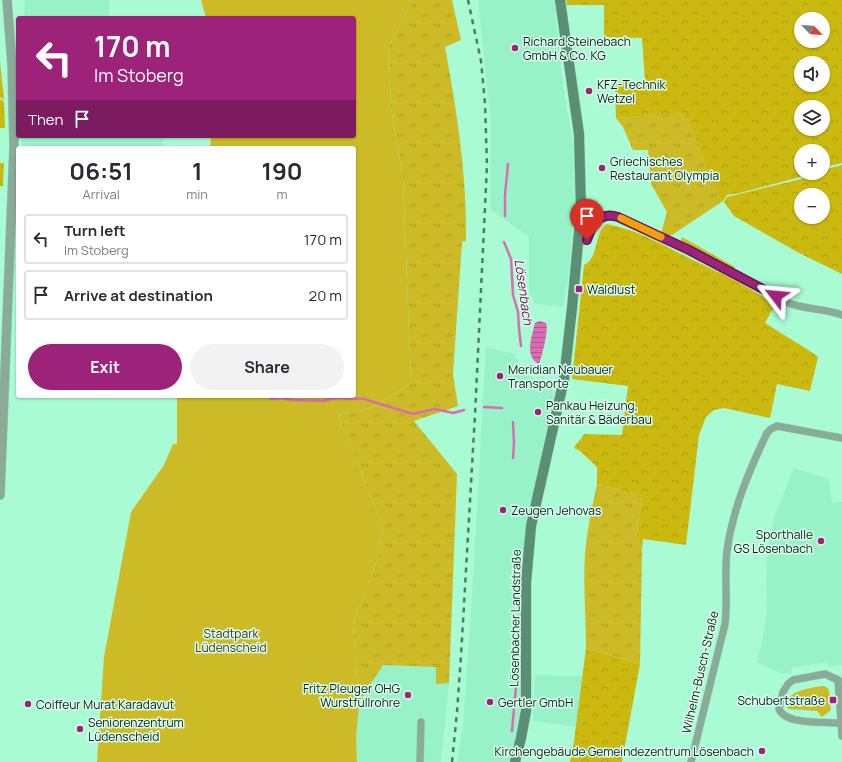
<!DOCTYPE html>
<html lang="en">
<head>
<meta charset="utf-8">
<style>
	body { margin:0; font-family:Manrope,sans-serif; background:#f2f2f3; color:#2b2b33; height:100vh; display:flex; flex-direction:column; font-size:15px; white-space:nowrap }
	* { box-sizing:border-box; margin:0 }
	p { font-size:13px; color:#7c7c81 }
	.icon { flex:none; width:22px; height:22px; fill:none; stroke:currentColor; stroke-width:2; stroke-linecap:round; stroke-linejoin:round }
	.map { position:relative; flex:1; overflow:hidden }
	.details { position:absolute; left:16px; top:146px; width:340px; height:252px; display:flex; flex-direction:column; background:#fff; border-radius:4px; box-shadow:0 1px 3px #0004 }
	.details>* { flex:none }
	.top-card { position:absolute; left:16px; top:16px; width:340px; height:122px; border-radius:4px; box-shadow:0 1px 3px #0004; background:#9d2279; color:#fff; overflow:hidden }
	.needle { width:26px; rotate:115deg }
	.controls { position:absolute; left:794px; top:12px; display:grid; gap:8px }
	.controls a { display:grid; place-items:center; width:36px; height:36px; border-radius:50%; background:#fff; box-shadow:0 1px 3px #0004; font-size:20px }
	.pin { position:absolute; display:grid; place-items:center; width:34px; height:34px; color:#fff; margin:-41px -17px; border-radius:50% 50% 50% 0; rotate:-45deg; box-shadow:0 0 4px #0007 }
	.pin .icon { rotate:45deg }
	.me { position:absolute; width:44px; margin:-22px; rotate:299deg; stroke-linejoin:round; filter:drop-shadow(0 0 3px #0008) }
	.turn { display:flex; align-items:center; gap:14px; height:84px; padding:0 12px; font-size:18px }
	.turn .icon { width:52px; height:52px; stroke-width:2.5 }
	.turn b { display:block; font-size:28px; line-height:34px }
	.then { display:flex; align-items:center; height:38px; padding:0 12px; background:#0003; gap:8px; font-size:15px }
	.eta { display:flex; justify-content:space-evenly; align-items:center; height:68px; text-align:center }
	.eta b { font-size:24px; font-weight:700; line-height:28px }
	.cta { display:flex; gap:8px; margin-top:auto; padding:8px 12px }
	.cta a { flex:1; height:46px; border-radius:24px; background:#9d2279; color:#fff; font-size:16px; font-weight:700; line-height:46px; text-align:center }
	.cta a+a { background:#f2f2f3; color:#2b2b33 }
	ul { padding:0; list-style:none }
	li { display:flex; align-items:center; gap:12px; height:50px; margin:0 8px 6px; padding:0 4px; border:2px solid #e1e1e2; border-radius:4px }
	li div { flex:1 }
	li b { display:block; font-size:15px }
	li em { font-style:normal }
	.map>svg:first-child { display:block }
	.built { fill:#97f3c7 }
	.grass { fill:url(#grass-tufts); fill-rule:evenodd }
	.forest { fill:url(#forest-crowns); fill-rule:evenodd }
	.park { fill:#ccbb26 }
	.water { fill:url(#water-rules) }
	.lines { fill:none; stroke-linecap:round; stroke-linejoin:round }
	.stream { stroke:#da6cb4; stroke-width:2.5 }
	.minor-casing { stroke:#8ed8b5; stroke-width:8 }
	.tertiary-casing { stroke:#8ed8b5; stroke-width:10 }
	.secondary-casing { stroke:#8ed8b5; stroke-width:11 }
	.minor { stroke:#8aab9a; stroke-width:7 }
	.tertiary { stroke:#8aab9a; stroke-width:9 }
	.secondary { stroke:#5b8e75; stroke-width:10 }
	.rail { stroke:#467d64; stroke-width:2.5; stroke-dasharray:5 5; stroke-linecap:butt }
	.route-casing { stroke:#66164f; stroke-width:10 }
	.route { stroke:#9d2279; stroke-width:7 }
	.slow { stroke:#f59e0b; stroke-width:7 }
	.poi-dot { fill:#9d2279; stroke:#ddfcec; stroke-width:1.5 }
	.labels { text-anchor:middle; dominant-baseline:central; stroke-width:3; stroke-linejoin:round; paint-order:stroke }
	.poi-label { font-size:12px; fill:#002315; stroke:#ddfcec; text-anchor:start }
	.street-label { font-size:12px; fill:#002315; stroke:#ddfcec }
	.park-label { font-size:12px; fill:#39361f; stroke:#ddfcec }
	.water-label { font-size:13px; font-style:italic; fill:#710855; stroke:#ddfcec }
</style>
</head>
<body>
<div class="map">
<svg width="842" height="762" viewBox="0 0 842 762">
	<defs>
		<pattern id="grass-tufts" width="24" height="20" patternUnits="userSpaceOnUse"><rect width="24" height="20" fill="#ccbb26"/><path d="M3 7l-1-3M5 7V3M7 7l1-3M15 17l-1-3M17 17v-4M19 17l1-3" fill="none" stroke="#ada021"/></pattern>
		<pattern id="forest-crowns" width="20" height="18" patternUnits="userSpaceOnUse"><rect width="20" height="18" fill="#cbb90f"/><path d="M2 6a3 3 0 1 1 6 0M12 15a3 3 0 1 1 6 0" fill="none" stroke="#ad9f0e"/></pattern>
		<pattern id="water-rules" width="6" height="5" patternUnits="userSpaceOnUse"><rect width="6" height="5" fill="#da6cb4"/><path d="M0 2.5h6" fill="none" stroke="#ae5891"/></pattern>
	</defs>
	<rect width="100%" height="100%" fill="#a9fbd3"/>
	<g class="built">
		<polygon points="25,0 109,0 109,16 139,16 139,18 24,18"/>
		<polygon points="478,0 554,0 563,86 573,144 575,196 569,274 563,307 535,304 529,292 529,237 490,209 491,122"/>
		<polygon points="22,136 169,136 163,141 162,148 22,148"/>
		<polygon points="486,347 514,354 524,373 537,380 556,383 525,533 522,582 520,712 514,745 509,762 457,762 463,724 472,596"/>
		<polygon points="794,468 829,479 832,503 842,502 842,665 828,667 827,662 791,668 792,673 783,674 757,662 764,633 767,605 766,582 767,559 770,537 775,515"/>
		<polygon points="383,665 436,667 436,683 449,683 441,762 357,762 356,737 359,705 366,691"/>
		<polygon points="535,675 582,676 576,727 533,721"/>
	</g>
	<g class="grass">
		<path d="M413 0H452L461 40 445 47C457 112 467 175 466 241L462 242 453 374 458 406 414 421 457 474 449 683 436 684V667L383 665 366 691 359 705 353 624 381 549 383 526 338 415 373 407 411 383 403 178 391 108 389 45Z"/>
		<path d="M797 94 842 95V163L823 167V151H801V173H806L800 177 726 195 723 201 672 235 668 236 661 233 667 212 651 184 648 150H633L623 127 616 118 697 112ZM801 107H823V129H801Z"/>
		<polygon points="682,237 735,267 734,269 681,241"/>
		<path d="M597 484 642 496 637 535 642 550 640 664 586 648C586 617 583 585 585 553 587 530 592 507 597 484Z"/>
	</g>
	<g class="forest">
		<path d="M566 0H842V163L823 167V151H801V173H806L800 177 740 193 727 195 723 201 718 193 686 113 616 118 615 82H645L642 38 604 37V5H567ZM801 19H823V41H801ZM801 63H823V85H801ZM801 107H823V129H801Z"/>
		<polygon points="0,61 4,100 0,97"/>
		<polygon points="0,99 4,102 5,128 0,128"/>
		<polygon points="0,163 4,163 3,186 0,186"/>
		<path d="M842 165V274L799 253 734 216 724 202 727 197 801 179 810 173H823V170ZM801 195H823V217H801Z"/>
		<path d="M607 224C638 230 665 246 693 260 723 274 752 288 779 308L772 310 765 323 813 353 818 357 810 391 777 384 770 418 724 408 714 410 706 417 699 435 686 545 643 539 642 550 637 535 642 496 597 484V467L580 451 574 448C577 442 581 440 584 434L622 435 628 386 572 379 584 265C600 257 593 233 607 224Z"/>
		<polygon points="586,648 640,664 622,762 570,762 574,741"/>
	</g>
	<g class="park">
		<polygon points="201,0 413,0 389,45 391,108 403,178 411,383 373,407 338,415 383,526 381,549 353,624 359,705 356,737 357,762 97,762 104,657 131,512 164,465 173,444 177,444 177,396 354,396 354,148 210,148 211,136 354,136 354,18 206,18"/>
		<path d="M824 686C830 688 829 693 830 698L828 699V703H830L831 710 822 717 817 711 788 709C780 691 814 687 824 686Z"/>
	</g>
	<path class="water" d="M540 321 546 323C549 330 542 356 539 364 524 357 532 336 535 323Z"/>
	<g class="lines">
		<g class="stream">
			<polyline points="505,216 505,195 508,164"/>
			<polyline points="504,242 511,259 513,295 518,312 519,329 521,346"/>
			<polyline points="267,396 271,399 280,398 293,400 323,401 336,398 364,399 413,414 435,409 453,413 464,410"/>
			<polyline points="484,407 502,408"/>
			<polyline points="513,422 514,443 513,458"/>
			<polyline points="512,731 516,687"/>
		</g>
		<defs>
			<g id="minor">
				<path d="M578 242 587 241C591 228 597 214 613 215 623 216 649 231 660 236 692 252 723 267 755 284 765 290 775 296 786 302 804 310 824 308 842 315"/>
				<path d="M838 680 825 674 793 680 788 684 783 692 779 709C785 725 826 722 841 723"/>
				<polyline points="838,680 842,736"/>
				<polyline points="420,762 421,722"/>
				<path d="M691 762 725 624C728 600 724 575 727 551 733 508 749 471 767 433L771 429 777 426 842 438"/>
			</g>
			<polyline id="tertiary" points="0,495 14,146 12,64 7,0"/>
			<polyline id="secondary" points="515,762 521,738 526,711 526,583 531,526 564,379 572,308 581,210 579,134 560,0"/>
		</defs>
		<use href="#minor" class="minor-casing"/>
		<use href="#tertiary" class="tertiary-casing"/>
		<use href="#secondary" class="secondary-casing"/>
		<use href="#minor" class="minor"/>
		<use href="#tertiary" class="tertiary"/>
		<use href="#secondary" class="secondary"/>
		<polyline class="rail" points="452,762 457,712 461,656 475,415 487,165 485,104 481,61 468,0"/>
	</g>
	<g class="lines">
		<defs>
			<path id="route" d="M587 240C592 225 599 211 618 217L689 250 776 296"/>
		</defs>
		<use href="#route" class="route-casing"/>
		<use href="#route" class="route"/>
		<polyline class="slow" points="621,218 661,237"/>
	</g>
	<g class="poi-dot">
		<circle cx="515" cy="48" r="4"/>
		<circle cx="589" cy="91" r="4"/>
		<circle cx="602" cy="168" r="4"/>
		<rect x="575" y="285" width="8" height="8" rx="2"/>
		<circle cx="500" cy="376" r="4"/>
		<circle cx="538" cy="412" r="4"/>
		<circle cx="503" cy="510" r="4"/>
		<circle cx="821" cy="541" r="4"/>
		<circle cx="408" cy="695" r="4"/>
		<rect x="829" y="696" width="8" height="8" rx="2"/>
		<circle cx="490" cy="702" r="4"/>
		<circle cx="28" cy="704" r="4"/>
		<circle cx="80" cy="729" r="4"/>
		<circle cx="762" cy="751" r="4"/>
	</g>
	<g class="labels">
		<g class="poi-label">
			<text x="523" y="41">Richard Steinebach<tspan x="523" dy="14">GmbH &amp; Co. KG</tspan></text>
			<text x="597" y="84">KFZ-Technik<tspan x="597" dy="14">Wetzel</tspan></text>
			<text x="610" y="161">Griechisches<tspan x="610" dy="14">Restaurant Olympia</tspan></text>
			<text x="587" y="289">Waldlust</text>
			<text x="508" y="369">Meridian Neubauer<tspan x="508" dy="14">Transporte</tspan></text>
			<text x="546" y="405">Pankau Heizung,<tspan x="546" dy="14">Sanitär &amp; Bäderbau</tspan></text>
			<text x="511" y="510">Zeugen Jehovas</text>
			<text x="813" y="534" text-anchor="end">Sporthalle<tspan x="813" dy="14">GS Lösenbach</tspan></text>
			<text x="400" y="688" text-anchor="end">Fritz Pleuger OHG<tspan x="400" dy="14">Wurstfüllrohre</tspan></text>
			<text x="825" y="700" text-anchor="end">Schubertstraße</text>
			<text x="498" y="702">Gertler GmbH</text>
			<text x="36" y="704">Coiffeur Murat Karadavut</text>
			<text x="88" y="722">Seniorenzentrum<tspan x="88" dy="14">Lüdenscheid</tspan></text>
			<text x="754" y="751" text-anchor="end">Kirchengebäude Gemeindezentrum Lösenbach</text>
		</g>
		<g class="street-label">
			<text transform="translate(515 618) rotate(-89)">Lösenbacher Landstraße</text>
			<text transform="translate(700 672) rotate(-77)">Wilhelm-Busch-Straße</text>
		</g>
		<g class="park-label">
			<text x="231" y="633">Stadtpark<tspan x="231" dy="14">Lüdenscheid</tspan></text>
		</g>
		<g class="water-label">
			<text transform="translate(524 292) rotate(82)">Lösenbach</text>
		</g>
	</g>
</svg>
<div class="controls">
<a><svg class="needle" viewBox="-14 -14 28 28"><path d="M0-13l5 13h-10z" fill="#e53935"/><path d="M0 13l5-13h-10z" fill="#7c7c81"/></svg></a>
<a><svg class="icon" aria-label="sound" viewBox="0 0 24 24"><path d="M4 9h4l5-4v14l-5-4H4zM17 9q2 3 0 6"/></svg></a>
<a><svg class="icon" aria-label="layers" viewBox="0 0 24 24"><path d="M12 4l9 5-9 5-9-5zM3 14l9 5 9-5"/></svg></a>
<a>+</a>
<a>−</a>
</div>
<div class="pin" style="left:587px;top:240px;background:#d93025"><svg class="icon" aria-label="arrive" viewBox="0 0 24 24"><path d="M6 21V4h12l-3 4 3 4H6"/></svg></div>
<svg class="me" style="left:776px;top:296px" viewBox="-20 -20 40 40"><path d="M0-17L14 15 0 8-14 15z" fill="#9d2279" stroke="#fff" stroke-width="4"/></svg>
<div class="top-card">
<div class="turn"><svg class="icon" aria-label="left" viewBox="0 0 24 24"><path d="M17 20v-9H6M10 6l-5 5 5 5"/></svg><div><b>170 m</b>Im Stoberg</div></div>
<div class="then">Then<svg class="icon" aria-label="arrive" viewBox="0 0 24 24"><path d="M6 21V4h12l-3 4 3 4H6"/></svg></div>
</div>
<section class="details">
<div class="eta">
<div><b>06:51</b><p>Arrival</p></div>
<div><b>1</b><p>min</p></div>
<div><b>190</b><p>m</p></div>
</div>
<ul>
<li><svg class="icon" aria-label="left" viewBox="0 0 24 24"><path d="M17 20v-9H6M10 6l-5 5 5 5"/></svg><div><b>Turn left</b><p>Im Stoberg</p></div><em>170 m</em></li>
<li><svg class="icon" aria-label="arrive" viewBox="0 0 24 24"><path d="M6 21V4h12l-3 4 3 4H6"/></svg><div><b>Arrive at destination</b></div><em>20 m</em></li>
</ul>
<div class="cta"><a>Exit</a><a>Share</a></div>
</section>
</div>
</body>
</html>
